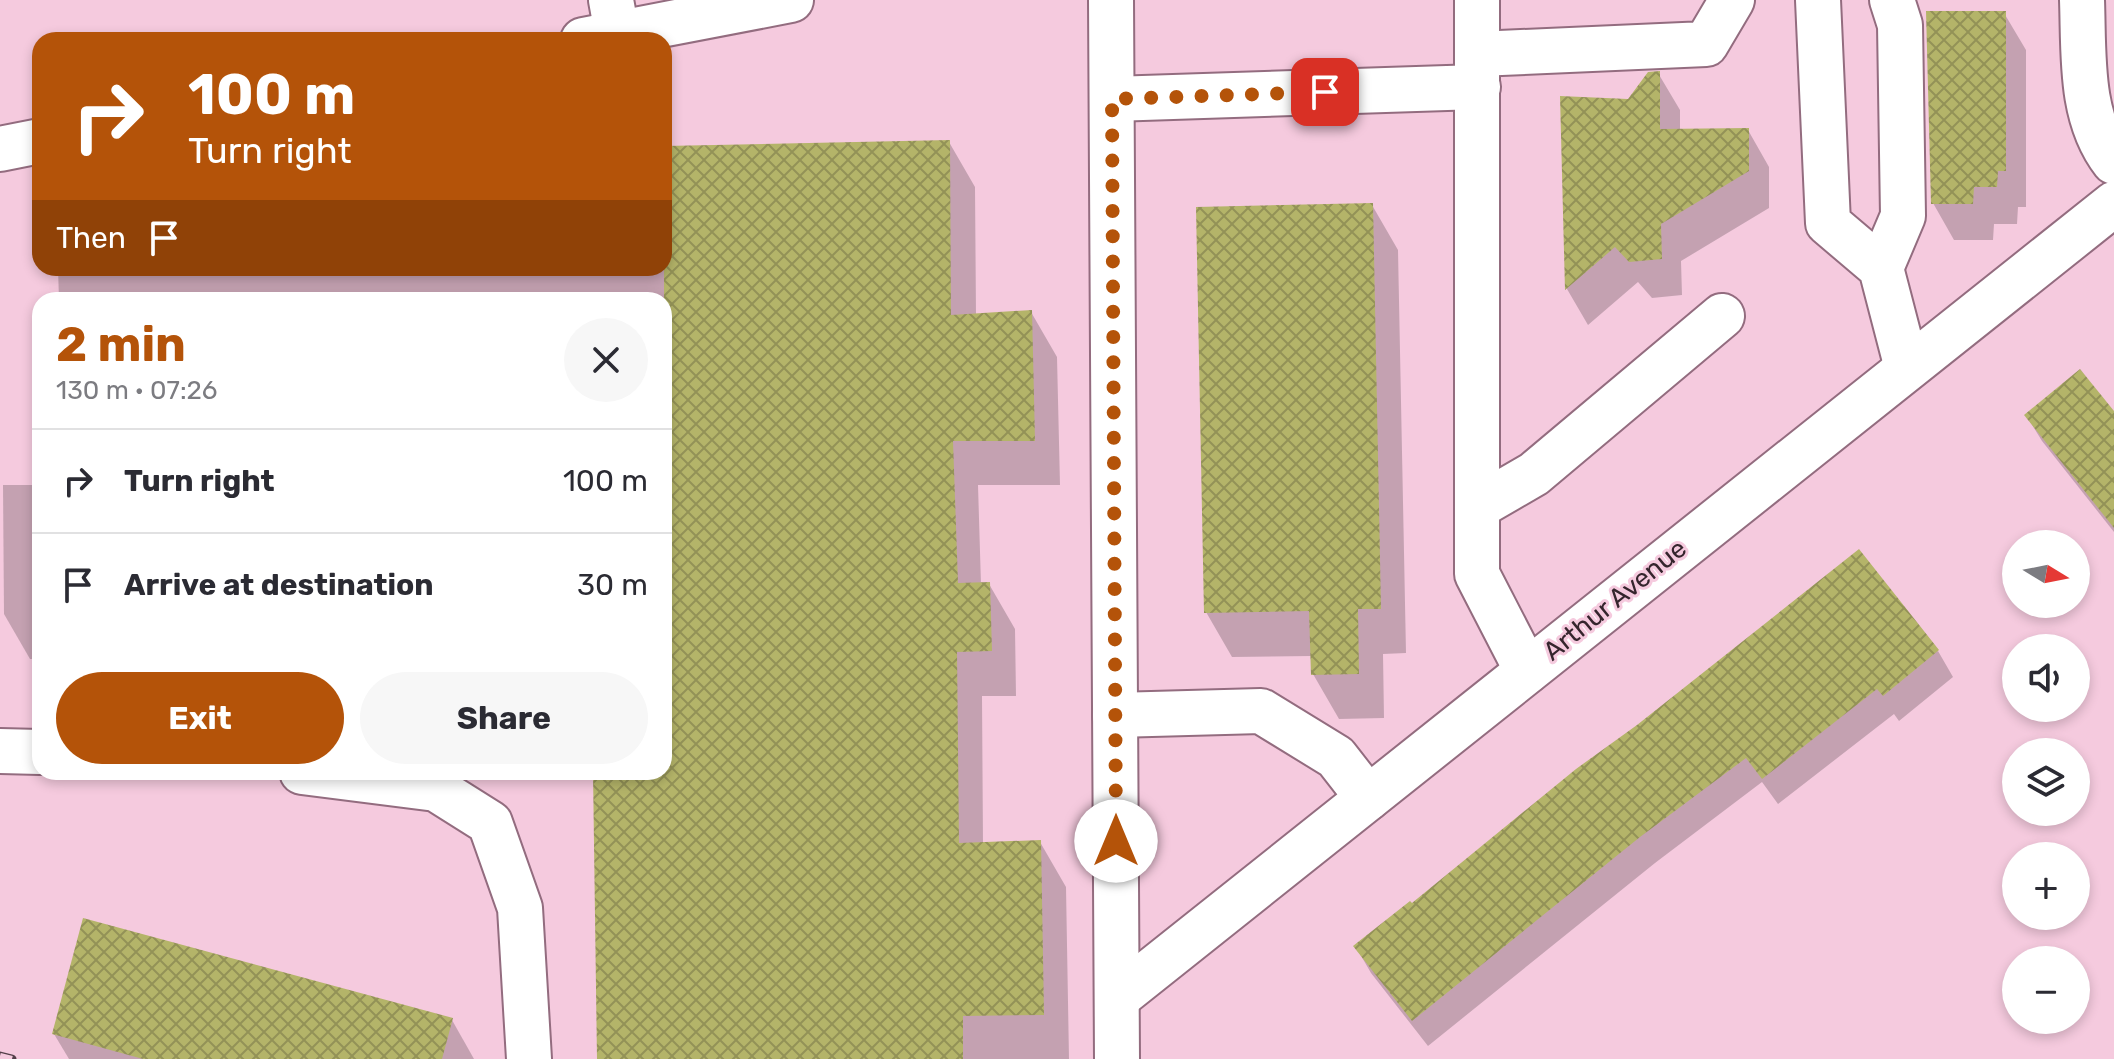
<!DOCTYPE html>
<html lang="en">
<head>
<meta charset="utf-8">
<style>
	body { margin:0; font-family:Rubik,sans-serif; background:#f7f7f7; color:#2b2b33; height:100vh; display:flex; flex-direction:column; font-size:30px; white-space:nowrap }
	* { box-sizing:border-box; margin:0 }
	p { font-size:26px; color:#7c7c81 }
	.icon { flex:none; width:44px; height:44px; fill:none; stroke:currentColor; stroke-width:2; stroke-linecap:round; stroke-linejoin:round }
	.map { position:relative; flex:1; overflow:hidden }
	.side { position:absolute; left:32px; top:292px; width:640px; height:488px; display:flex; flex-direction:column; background:#fff; border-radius:24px; box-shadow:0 4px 12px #0003 }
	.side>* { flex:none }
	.hud { position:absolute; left:32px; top:32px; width:640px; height:244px; border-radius:24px; box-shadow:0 4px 12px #0003; background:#b45309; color:#fff; overflow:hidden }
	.needle { width:52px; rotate:100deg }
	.fabs { position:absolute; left:2002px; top:530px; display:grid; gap:16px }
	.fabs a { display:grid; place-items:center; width:88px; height:88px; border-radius:50%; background:#fff; box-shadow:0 4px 12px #0003; font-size:40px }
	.pin { position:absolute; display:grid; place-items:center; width:68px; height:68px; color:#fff; margin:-34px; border-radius:16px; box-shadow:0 4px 12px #0006 }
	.me { position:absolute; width:88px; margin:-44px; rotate:0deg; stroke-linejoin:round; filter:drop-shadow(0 0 6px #0008) }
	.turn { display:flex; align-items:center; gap:28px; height:168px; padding:0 24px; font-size:36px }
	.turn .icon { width:104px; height:104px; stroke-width:2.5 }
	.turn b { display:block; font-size:56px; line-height:68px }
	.then { display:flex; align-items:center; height:76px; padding:0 24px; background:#0003; gap:16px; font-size:30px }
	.round { display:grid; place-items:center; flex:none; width:84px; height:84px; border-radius:42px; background:#f7f7f7 }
	.headline { display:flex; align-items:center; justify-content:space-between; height:136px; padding:0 24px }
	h1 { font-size:48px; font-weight:700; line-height:60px; color:#b45309 }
	.button { display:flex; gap:16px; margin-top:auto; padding:16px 24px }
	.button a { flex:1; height:92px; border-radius:48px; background:#b45309; color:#fff; font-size:32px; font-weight:700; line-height:92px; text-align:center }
	.button a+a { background:#f7f7f7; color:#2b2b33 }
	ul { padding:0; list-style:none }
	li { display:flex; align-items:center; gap:24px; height:104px; padding:0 24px; border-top:2px solid #e1e1e2 }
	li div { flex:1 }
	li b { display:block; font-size:30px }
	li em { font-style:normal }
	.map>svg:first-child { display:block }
	.shadow { fill:#0003 }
	.building { fill:url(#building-cross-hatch) }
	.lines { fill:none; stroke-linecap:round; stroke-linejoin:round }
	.minor-casing { stroke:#936c7f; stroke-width:48 }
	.major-casing { stroke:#936c7f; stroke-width:48 }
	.minor { stroke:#fff; stroke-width:44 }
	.major { stroke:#fff; stroke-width:44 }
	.rail-casing { stroke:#533f49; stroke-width:9 }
	.rail { stroke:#f5cade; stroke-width:6; stroke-dasharray:18; stroke-linecap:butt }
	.route { stroke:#b45309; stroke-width:14; stroke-dasharray:0 25.2 }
	.labels { text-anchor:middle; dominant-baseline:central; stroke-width:6; stroke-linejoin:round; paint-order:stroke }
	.street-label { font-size:26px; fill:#35252d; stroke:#f5cade }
</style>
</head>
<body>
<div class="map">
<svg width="2114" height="1059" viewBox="0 0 2114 1059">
	<defs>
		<pattern id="building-cross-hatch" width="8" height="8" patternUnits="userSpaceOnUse" patternTransform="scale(2)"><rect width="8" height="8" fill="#b4b469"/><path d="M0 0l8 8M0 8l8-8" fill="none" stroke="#939257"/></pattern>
	</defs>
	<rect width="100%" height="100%" fill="#f5cade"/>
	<g class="shadow">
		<polygon points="1928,13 2004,13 2026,50 2026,207 2018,207 2017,224 1994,224 1993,240 1954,240 1933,203"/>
		<polygon points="1658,73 1680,110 1680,131 1748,130 1769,167 1769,208 1681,261 1682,295 1652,298 1638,282 1588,325 1567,289 1563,98 1629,101"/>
		<polygon points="949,142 975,187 976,315 1031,312 1057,357 1060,485 978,485 981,585 989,584 1015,629 1016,696 982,696 983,844 1040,842 1066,887 1069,1059 599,1059 595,772 664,772 664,300 59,300 58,268 664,268 664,148"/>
		<polygon points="1372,205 1398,250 1406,653 1383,654 1384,718 1339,719 1313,674 1312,656 1232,657 1206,612"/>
		<polygon points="2114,414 2114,532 2042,441 2026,415"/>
		<polygon points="3,485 40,485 40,659 30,659 4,614"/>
		<polygon points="1938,651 1953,677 1899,721 1894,714 1778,804 1762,782 1655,863 1428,1046 1371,973 1356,947 1638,727"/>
		<polygon points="452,1020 474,1059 69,1059 54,1034"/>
	</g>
	<g class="building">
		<polygon points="1926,11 2006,11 2006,171 1998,171 1997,187 1974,187 1973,204 1931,204"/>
		<polygon points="1660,71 1660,129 1749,128 1749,171 1661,224 1662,259 1629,262 1615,247 1565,290 1560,96 1628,99 1648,72"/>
		<polygon points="950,140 951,315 1032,310 1035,441 953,441 958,583 990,582 992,651 957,652 959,843 1041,840 1044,1015 963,1016 963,1059 597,1059 593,772 664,772 664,146"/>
		<polygon points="1373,203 1381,609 1358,609 1359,674 1311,675 1309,611 1204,613 1196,207"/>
		<polygon points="2080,369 2114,411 2114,528 2024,415"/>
		<polygon points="1859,549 1939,650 1883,696 1877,689 1762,779 1746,758 1640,837 1412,1021 1353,946 1410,901 1412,903 1576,769 1637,725"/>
		<polygon points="83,918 453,1018 442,1059 143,1059 52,1034"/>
	</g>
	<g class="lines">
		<defs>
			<g id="minor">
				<polyline points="611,0 617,33"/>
				<polyline points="1111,0 1117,1059"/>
				<polyline points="1477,0 1477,574 1527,671"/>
				<polyline points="1818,0 1828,223 1881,268 1907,368"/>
				<path d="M2082 0C2084 54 2079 117 2114 162"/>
				<polyline points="1477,54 1706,44 1732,0"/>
				<polyline points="1112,99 1478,87"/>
				<polyline points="1881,268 1903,216 1900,25 1892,0"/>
				<polyline points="1477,507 1534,474 1722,316"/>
				<polyline points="1115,715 1261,711 1336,757 1368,798"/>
				<polyline points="0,751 40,752"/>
				<polyline points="302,772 436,789 490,823 520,908 529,1059"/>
				<polyline points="1117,998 2114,204"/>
			</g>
			<g id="major">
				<polyline points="583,40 791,0"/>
				<polyline points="0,149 40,141"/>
			</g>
		</defs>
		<use href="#minor" class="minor-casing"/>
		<use href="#major" class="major-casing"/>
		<use href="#minor" class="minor"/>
		<use href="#major" class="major"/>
		<defs>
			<polyline id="rail" points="0,1056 12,1059"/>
		</defs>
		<use href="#rail" class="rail-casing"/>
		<use href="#rail" class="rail"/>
	</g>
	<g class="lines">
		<polyline class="route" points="1116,841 1112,99 1325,92"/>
	</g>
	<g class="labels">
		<g class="street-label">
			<text transform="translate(1615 600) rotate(-39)">Arthur Avenue</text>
		</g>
	</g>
</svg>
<div class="fabs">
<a><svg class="needle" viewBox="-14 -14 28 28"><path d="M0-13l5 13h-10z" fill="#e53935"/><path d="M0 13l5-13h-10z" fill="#7c7c81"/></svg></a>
<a><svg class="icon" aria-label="sound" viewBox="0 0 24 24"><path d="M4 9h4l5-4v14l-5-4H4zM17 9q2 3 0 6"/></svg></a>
<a><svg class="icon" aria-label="layers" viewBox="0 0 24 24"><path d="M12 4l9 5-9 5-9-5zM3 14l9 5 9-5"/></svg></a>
<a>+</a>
<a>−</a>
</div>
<div class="pin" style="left:1325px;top:92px;background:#d93025"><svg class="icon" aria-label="arrive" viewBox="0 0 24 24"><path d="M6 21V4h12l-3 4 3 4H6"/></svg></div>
<svg class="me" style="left:1116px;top:841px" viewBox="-20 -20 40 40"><circle r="19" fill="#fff"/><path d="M0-13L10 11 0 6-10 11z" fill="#b45309"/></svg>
<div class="hud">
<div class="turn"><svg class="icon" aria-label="right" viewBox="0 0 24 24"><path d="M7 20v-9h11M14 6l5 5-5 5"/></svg><div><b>100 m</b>Turn right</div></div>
<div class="then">Then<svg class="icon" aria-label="arrive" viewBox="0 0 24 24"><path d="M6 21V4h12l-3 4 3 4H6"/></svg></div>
</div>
<section class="side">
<div class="headline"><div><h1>2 min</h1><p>130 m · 07:26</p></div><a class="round"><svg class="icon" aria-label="close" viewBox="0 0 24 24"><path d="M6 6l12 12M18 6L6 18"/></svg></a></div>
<ul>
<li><svg class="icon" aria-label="right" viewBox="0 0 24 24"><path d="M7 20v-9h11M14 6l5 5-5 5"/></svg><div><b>Turn right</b></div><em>100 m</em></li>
<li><svg class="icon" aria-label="arrive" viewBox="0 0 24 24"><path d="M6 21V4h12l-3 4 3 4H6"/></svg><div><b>Arrive at destination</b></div><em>30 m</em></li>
</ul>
<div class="button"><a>Exit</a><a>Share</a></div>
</section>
</div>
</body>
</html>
